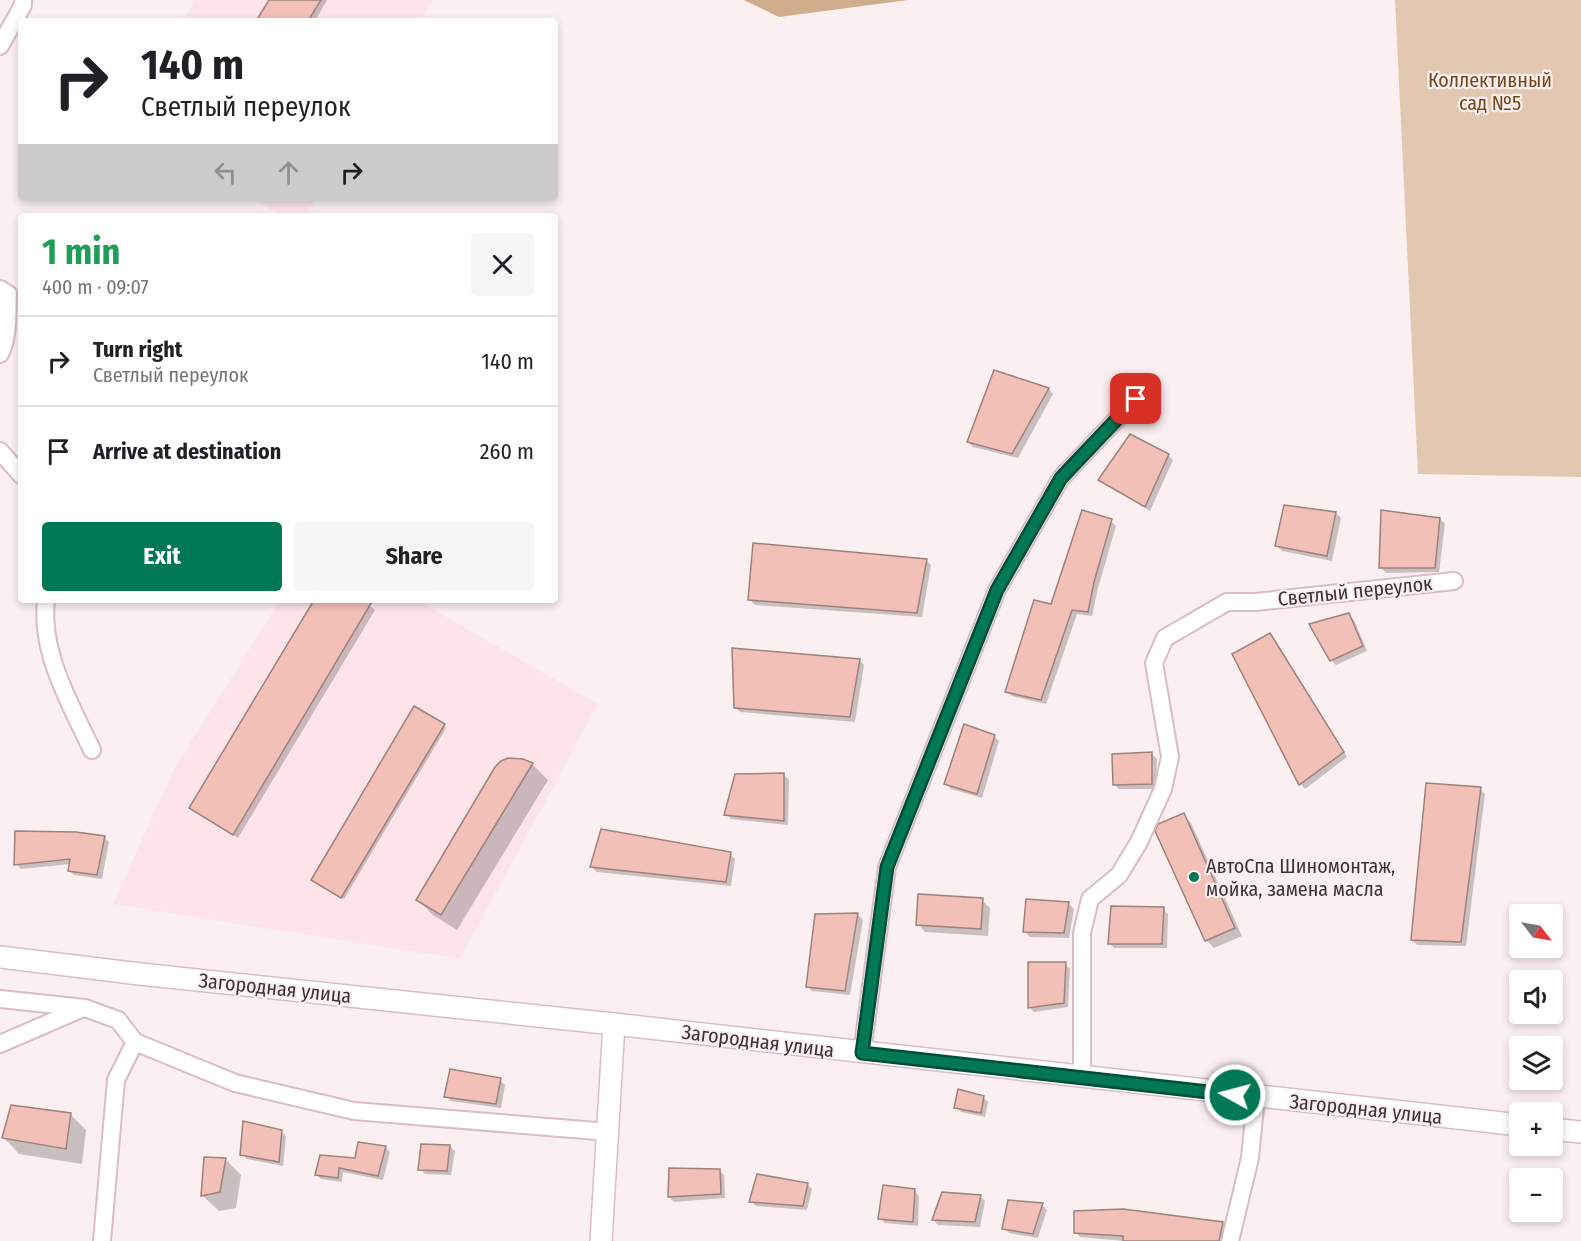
<!DOCTYPE html>
<html lang="en">
<head>
<meta charset="utf-8">
<style>
	body { margin:0; font-family:"Fira Sans Condensed",sans-serif; background:#f6f6f6; color:#202124; height:100vh; display:flex; flex-direction:column; font-size:22px; white-space:nowrap }
	* { box-sizing:border-box; margin:0 }
	p { font-size:20px; color:#757577 }
	.icon { flex:none; width:33px; height:33px; fill:none; stroke:currentColor; stroke-width:2; stroke-linecap:round; stroke-linejoin:round }
	.map { position:relative; flex:1; overflow:hidden }
	.drawer { position:absolute; left:18px; top:213px; width:540px; height:390px; display:flex; flex-direction:column; background:#fff; border-radius:6px; box-shadow:0 3px 9px #0003 }
	.drawer>* { flex:none }
	.top-card { position:absolute; left:18px; top:18px; width:540px; height:183px; border-radius:6px; box-shadow:0 3px 9px #0003; background:#fff; color:#202124; overflow:hidden }
	.needle { width:39px; rotate:121deg }
	.fabs { position:absolute; left:1509px; top:904px; display:grid; gap:12px }
	.fabs a { display:grid; place-items:center; width:54px; height:54px; border-radius:6px; background:#fff; box-shadow:0 3px 9px #0003; font-size:30px }
	.pin { position:absolute; display:grid; place-items:center; width:51px; height:51px; color:#fff; margin:-26px; border-radius:12px; box-shadow:0 3px 9px #0006 }
	.me { position:absolute; width:66px; margin:-33px; rotate:277deg; stroke-linejoin:round; filter:drop-shadow(0 0 4px #0008) }
	.turn { display:flex; align-items:center; gap:21px; height:126px; padding:0 24px; font-size:27px }
	.turn .icon { width:78px; height:78px; stroke-width:2.5 }
	.turn b { display:block; font-size:42px; line-height:51px }
	.lanes { display:flex; align-items:center; height:57px; padding:0 24px; background:#0003; justify-content:center; gap:30px; direction:ltr }
	.lanes .off { opacity:.35 }
	.round { display:grid; place-items:center; flex:none; width:63px; height:63px; border-radius:6px; background:#f6f6f6 }
	.overview { display:flex; align-items:center; justify-content:space-between; height:102px; padding:0 24px }
	h1 { font-size:36px; font-weight:700; line-height:45px; color:#1e9e55 }
	.primary-button { display:flex; gap:12px; margin-top:auto; padding:12px 24px }
	.primary-button a { flex:1; height:69px; border-radius:6px; background:#007854; color:#fff; font-size:24px; font-weight:700; line-height:69px; text-align:center }
	.primary-button a+a { background:#f6f6f6; color:#202124 }
	ul { padding:0; list-style:none }
	li { display:flex; align-items:center; gap:18px; height:90px; padding:0 24px; border-top:2px solid #e0e0e0 }
	li div { flex:1 }
	li b { display:block; font-size:22px }
	li em { font-style:normal }
	.map>svg:first-child { display:block }
	.built { fill:#fde4eb }
	.green { fill:#e2c8b0 }
	.forest { fill:#cfad8d }
	.shadow { fill:#0003 }
	.building { fill:#f2c0b6; stroke:#9e827c; stroke-width:1.5 }
	.lines { fill:none; stroke-linecap:round; stroke-linejoin:round }
	.minor-casing { stroke:#dabcc4; stroke-width:20 }
	.tertiary-casing { stroke:#dabcc4; stroke-width:24 }
	.minor { stroke:#fff; stroke-width:16 }
	.tertiary { stroke:#fff; stroke-width:21 }
	.route-casing { stroke:#004e37; stroke-width:15 }
	.route { stroke:#007854; stroke-width:10 }
	.poi-dot { fill:#007854; stroke:#fceff2; stroke-width:2 }
	.labels { text-anchor:middle; dominant-baseline:central; stroke-width:4.5; stroke-linejoin:round; paint-order:stroke }
	.park-label { font-size:20px; fill:#754813; stroke:#fceff2 }
	.street-label { font-size:20px; fill:#3e3236; stroke:#fceff2 }
	.poi-label { font-size:20px; fill:#3e3236; stroke:#fceff2; text-anchor:start }
</style>
</head>
<body>
<div class="map">
<svg width="1581" height="1241" viewBox="0 0 1581 1241">
	<rect width="100%" height="100%" fill="#fceff2"/>
	<g class="built">
		<polygon points="195,0 432,0 420,21 183,21"/>
		<polygon points="251,198 316,198 305,216 281,216"/>
		<polygon points="280,600 417,600 598,704 460,959 113,904 174,769"/>
	</g>
	<polygon class="green" points="1395,0 1581,0 1581,477 1418,474"/>
	<polygon class="forest" points="744,0 908,0 779,17"/>
	<g class="shadow">
		<polygon points="270,0 327,0 315,21 258,21"/>
		<polygon points="995,372 1049,389 1053,394 1018,458 973,447 968,442"/>
		<polygon points="1168,455 1173,460 1150,511 1100,479"/>
		<polygon points="1336,513 1341,518 1332,561 1282,551 1277,546"/>
		<polygon points="1440,519 1445,524 1439,572 1386,573 1381,568"/>
		<polygon points="1111,521 1116,526 1098,588 1092,616 1077,614 1046,704 1012,696 1007,691 1052,606"/>
		<polygon points="926,560 931,565 922,617 755,605 750,600"/>
		<polygon points="315,600 362,600 375,610 238,838 191,808"/>
		<polygon points="1349,615 1354,620 1367,651 1336,665 1331,660 1311,625"/>
		<polygon points="1269,635 1274,640 1347,757 1305,789 1301,784 1234,654"/>
		<polygon points="859,660 864,665 855,722 740,712 735,707"/>
		<polygon points="444,726 446,728 344,899 314,882"/>
		<polygon points="994,736 999,741 982,798 951,789 946,784"/>
		<polygon points="1152,754 1157,759 1156,789 1119,789 1114,784"/>
		<polygon points="532,764 548,780 457,930 433,915 418,900"/>
		<polygon points="784,775 789,780 788,825 731,819 726,814"/>
		<polygon points="1480,789 1485,794 1466,946 1417,945 1412,940"/>
		<polygon points="1183,815 1191,823 1242,936 1214,948 1206,940"/>
		<polygon points="104,837 109,842 102,879 74,875 69,870 71,864 21,869 16,864"/>
		<polygon points="730,854 735,859 731,886 597,872 592,867"/>
		<polygon points="982,900 990,908 988,936 925,932 918,924"/>
		<polygon points="1069,904 1074,909 1069,938 1030,937 1025,932"/>
		<polygon points="1163,909 1168,914 1167,948 1114,948 1109,943"/>
		<polygon points="816,915 858,915 863,920 850,995 812,991 807,986"/>
		<polygon points="1065,964 1070,969 1068,1007 1034,1012 1029,1007"/>
		<polygon points="500,1080 505,1085 501,1108 451,1101 446,1096"/>
		<polygon points="983,1097 988,1102 985,1117 961,1112 956,1107"/>
		<polygon points="70,1114 86,1130 82,1164 19,1154 4,1138"/>
		<polygon points="281,1131 286,1136 283,1166 247,1159 242,1154"/>
		<polygon points="450,1146 455,1151 451,1175 425,1174 420,1169"/>
		<polygon points="385,1147 390,1152 383,1180 343,1172 342,1182 321,1179 316,1174"/>
		<polygon points="225,1159 241,1175 236,1208 219,1211 203,1196"/>
		<polygon points="719,1170 724,1175 725,1198 674,1202 669,1197"/>
		<polygon points="807,1184 812,1189 807,1210 756,1206 751,1201"/>
		<polygon points="914,1190 919,1196 918,1226 885,1223 880,1218"/>
		<polygon points="980,1196 985,1201 980,1227 938,1225 933,1220"/>
		<polygon points="1042,1205 1047,1210 1038,1238 1009,1233 1004,1228"/>
		<polygon points="1223,1223 1227,1228 1224,1241 1124,1241 1080,1237 1075,1232"/>
	</g>
	<g class="building">
		<polygon points="269,0 321,0 308,21 256,21"/>
		<polygon points="994,370 1049,388 1012,454 967,442"/>
		<polygon points="1130,434 1169,454 1145,507 1098,480"/>
		<polygon points="1284,505 1336,512 1327,556 1275,546"/>
		<polygon points="1082,510 1112,519 1094,582 1088,612 1072,610 1041,700 1005,692 1034,600 1051,604"/>
		<polygon points="1381,510 1440,518 1435,568 1379,568"/>
		<polygon points="753,543 927,559 917,613 748,600"/>
		<polygon points="314,600 373,600 233,835 189,808"/>
		<polygon points="1349,613 1363,646 1330,661 1309,624"/>
		<polygon points="1270,633 1344,752 1299,785 1232,654"/>
		<polygon points="732,648 860,659 850,717 734,708"/>
		<polygon points="414,706 445,724 341,898 311,880"/>
		<polygon points="964,724 995,735 977,794 944,784"/>
		<polygon points="1152,752 1152,784 1113,785 1112,754"/>
		<polygon points="508,758 523,759 533,763 441,915 416,900 495,767 501,761"/>
		<polygon points="784,773 784,821 724,815 735,774"/>
		<polygon points="1426,783 1481,787 1461,942 1411,940"/>
		<polygon points="1184,813 1235,928 1205,941 1155,831 1158,824"/>
		<polygon points="601,829 731,852 726,882 590,867"/>
		<polygon points="15,831 76,832 105,836 97,875 68,871 70,859 14,865"/>
		<polygon points="918,894 983,898 981,929 916,925"/>
		<polygon points="1026,899 1069,902 1064,933 1023,932"/>
		<polygon points="1111,906 1164,907 1162,944 1108,944"/>
		<polygon points="858,913 845,991 806,987 815,914"/>
		<polygon points="1028,962 1066,962 1064,1003 1028,1008"/>
		<polygon points="450,1069 501,1078 496,1104 444,1097"/>
		<polygon points="958,1089 984,1096 981,1113 954,1108"/>
		<polygon points="11,1105 71,1113 66,1149 2,1138"/>
		<polygon points="243,1121 282,1130 279,1162 240,1155"/>
		<polygon points="358,1142 386,1146 378,1176 339,1168 338,1178 315,1175 320,1155 355,1158"/>
		<polygon points="421,1144 450,1145 447,1171 418,1170"/>
		<polygon points="204,1157 226,1158 220,1192 201,1196"/>
		<polygon points="669,1168 720,1169 721,1194 668,1197"/>
		<polygon points="757,1174 808,1183 803,1206 749,1202"/>
		<polygon points="883,1185 915,1189 913,1222 878,1219"/>
		<polygon points="942,1192 981,1195 975,1222 932,1220"/>
		<polygon points="1008,1200 1043,1203 1033,1234 1002,1229"/>
		<polygon points="1123,1209 1223,1222 1219,1241 1123,1241 1123,1236 1074,1233 1074,1211"/>
	</g>
	<g class="lines">
		<defs>
			<g id="minor">
				<polyline points="0,46 23,5 23,0"/>
				<path d="M0 289 8 294C7 313 9 337 0 354"/>
				<polyline points="0,451 21,475"/>
				<path d="M46 600C40 653 70 703 92 750"/>
				<polyline points="0,999 85,1008 118,1020 135,1042 116,1080 102,1241"/>
				<polyline points="135,1042 235,1083 354,1111 609,1132"/>
				<polyline points="0,1044 81,1009"/>
				<polyline points="862,1053 887,867 997,590 1061,478 1151,383"/>
				<polyline points="1082,1077 1082,933 1090,899 1119,875 1139,842 1163,789 1170,757 1154,663 1165,638 1227,602 1255,602 1454,581"/>
				<polyline points="1230,1241 1250,1158 1256,1097"/>
			</g>
			<g id="tertiary">
				<polyline points="0,957 140,974 614,1024 1520,1125"/>
				<polyline points="1552,1129 1581,1132"/>
				<polyline points="601,1241 614,1024"/>
			</g>
		</defs>
		<use href="#minor" class="minor-casing"/>
		<use href="#tertiary" class="tertiary-casing"/>
		<use href="#minor" class="minor"/>
		<use href="#tertiary" class="tertiary"/>
	</g>
	<g class="lines">
		<defs>
			<polyline id="route" points="1136,399 1061,478 997,590 887,867 862,1053 1235,1095"/>
		</defs>
		<use href="#route" class="route-casing"/>
		<use href="#route" class="route"/>
	</g>
	<circle class="poi-dot" cx="1194" cy="877" r="6"/>
	<g class="labels">
		<g class="park-label">
			<text x="1490" y="80">Коллективный<tspan x="1490" dy="23">сад №5</tspan></text>
		</g>
		<g class="street-label">
			<text transform="translate(1355 591) rotate(-6)">Светлый переулок</text>
			<text transform="translate(275 988) rotate(6)">Загородная улица</text>
			<text transform="translate(758 1041) rotate(7)">Загородная улица</text>
			<text transform="translate(1366 1109) rotate(6)">Загородная улица</text>
		</g>
		<g class="poi-label">
			<text x="1206" y="866">АвтоСпа Шиномонтаж,<tspan x="1206" dy="23">мойка, замена масла</tspan></text>
		</g>
	</g>
</svg>
<div class="fabs">
<a><svg class="needle" viewBox="-14 -14 28 28"><path d="M0-13l5 13h-10z" fill="#e53935"/><path d="M0 13l5-13h-10z" fill="#757577"/></svg></a>
<a><svg class="icon" aria-label="sound" viewBox="0 0 24 24"><path d="M4 9h4l5-4v14l-5-4H4zM17 9q2 3 0 6"/></svg></a>
<a><svg class="icon" aria-label="layers" viewBox="0 0 24 24"><path d="M12 4l9 5-9 5-9-5zM3 14l9 5 9-5"/></svg></a>
<a>+</a>
<a>−</a>
</div>
<div class="pin" style="left:1136px;top:399px;background:#d93025"><svg class="icon" aria-label="arrive" viewBox="0 0 24 24"><path d="M6 21V4h12l-3 4 3 4H6"/></svg></div>
<svg class="me" style="left:1235px;top:1095px" viewBox="-20 -20 40 40"><circle r="17" fill="#007854" stroke="#fff" stroke-width="3"/><path d="M0-11L8 9 0 5-8 9z" fill="#fff"/></svg>
<div class="top-card">
<div class="turn"><svg class="icon" aria-label="right" viewBox="0 0 24 24"><path d="M7 20v-9h11M14 6l5 5-5 5"/></svg><div><b>140 m</b>Светлый переулок</div></div>
<div class="lanes"><svg class="icon off" aria-label="left" viewBox="0 0 24 24"><path d="M17 20v-9H6M10 6l-5 5 5 5"/></svg><svg class="icon off" aria-label="ahead" viewBox="0 0 24 24"><path d="M12 20V5M6 11l6-6 6 6"/></svg><svg class="icon" aria-label="right" viewBox="0 0 24 24"><path d="M7 20v-9h11M14 6l5 5-5 5"/></svg></div>
</div>
<section class="drawer">
<div class="overview"><div><h1>1 min</h1><p>400 m · 09:07</p></div><a class="round"><svg class="icon" aria-label="close" viewBox="0 0 24 24"><path d="M6 6l12 12M18 6L6 18"/></svg></a></div>
<ul>
<li><svg class="icon" aria-label="right" viewBox="0 0 24 24"><path d="M7 20v-9h11M14 6l5 5-5 5"/></svg><div><b>Turn right</b><p>Светлый переулок</p></div><em>140 m</em></li>
<li><svg class="icon" aria-label="arrive" viewBox="0 0 24 24"><path d="M6 21V4h12l-3 4 3 4H6"/></svg><div><b>Arrive at destination</b></div><em>260 m</em></li>
</ul>
<div class="primary-button"><a>Exit</a><a>Share</a></div>
</section>
</div>
</body>
</html>
